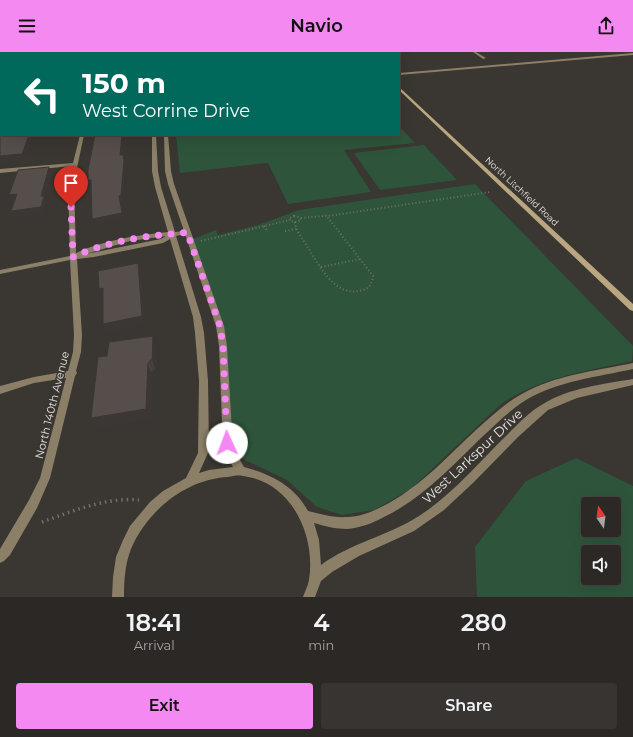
<!DOCTYPE html>
<html lang="en">
<head>
<meta charset="utf-8">
<style>
	body { margin:0; font-family:Montserrat,sans-serif; background:#383432; color:#f1f3f6; height:100vh; display:flex; flex-direction:column; font-size:15px; white-space:nowrap }
	* { box-sizing:border-box; margin:0 }
	p { font-size:13px; color:#a6a6a7 }
	.icon { flex:none; width:22px; height:22px; fill:none; stroke:currentColor; stroke-width:2; stroke-linecap:round; stroke-linejoin:round }
	.map { position:relative; height:545px; overflow:hidden }
	.side { display:flex; flex-direction:column; background:#2c2825; flex:1 }
	.side>* { flex:none }
	.banner { position:absolute; left:0px; top:0px; width:400px; height:84px; box-shadow:0 4px 16px #0002,0 0 0 1px #484442; background:#00695c; color:#fff; overflow:hidden }
	.needle { width:26px; rotate:346deg }
	.fabs { position:absolute; left:581px; top:445px; display:grid; gap:8px }
	.fabs a { display:grid; place-items:center; width:40px; height:40px; border-radius:4px; background:#2c2825; box-shadow:0 4px 16px #0002,0 0 0 1px #484442; font-size:20px }
	.pin { position:absolute; display:grid; place-items:center; width:34px; height:34px; color:#fff; margin:-41px -17px; border-radius:50% 50% 50% 0; rotate:-45deg; box-shadow:0 0 4px #0007 }
	.pin .icon { rotate:45deg }
	.me { position:absolute; width:44px; margin:-22px; rotate:358deg; stroke-linejoin:round; filter:drop-shadow(0 0 3px #0008) }
	.turn { display:flex; align-items:center; gap:14px; height:84px; padding:0 16px; font-size:18px }
	.turn .icon { width:52px; height:52px; stroke-width:2.5 }
	.turn b { display:block; font-size:28px; line-height:34px }
	.eta { display:flex; justify-content:space-evenly; align-items:center; height:68px; text-align:center }
	.eta b { font-size:24px; font-weight:600; line-height:28px }
	.primary-button { display:flex; gap:8px; margin-top:auto; padding:8px 16px }
	.primary-button a { flex:1; height:46px; border-radius:4px; background:#f489f1; color:#111; font-size:16px; font-weight:600; line-height:46px; text-align:center }
	.primary-button a+a { background:#383432; color:#f1f3f6 }
	header { display:flex; justify-content:space-between; align-items:center; height:52px; padding:0 16px; background:#f489f1; color:#111; font-size:18px; font-weight:600 }
	.map>svg:first-child { display:block }
	.green { fill:#2e553b; fill-rule:evenodd }
	.lines { fill:none; stroke-linecap:round; stroke-linejoin:round }
	.path-far1 { stroke:#726f6a; stroke-width:2; stroke-dasharray:1 2.5; stroke-linecap:butt }
	.path { stroke:#726f6a; stroke-width:3.5; stroke-dasharray:1.5 4; stroke-linecap:butt }
	.service { fill:#8b7f67; fill-rule:evenodd }
	.minor { fill:#8b7f67; fill-rule:evenodd }
	.tertiary { fill:#8b7f67; fill-rule:evenodd }
	.secondary { fill:#baa781; fill-rule:evenodd }
	.wall { fill:#494340 }
	.shaded-wall { fill:#3c3734 }
	.building { fill:#554e4a; stroke:#3c3734 }
	.route { stroke:#f489f1; stroke-width:7; stroke-dasharray:0 12.6 }
	.labels { text-anchor:middle; dominant-baseline:central; stroke-width:3; stroke-linejoin:round; paint-order:stroke }
	.far-street-label { font-size:9px; fill:#e7e4e0; stroke:#3a3631 }
	.street-label { font-size:11px; fill:#e7e4e0; stroke:#3a3631 }
	.near-street-label { font-size:13px; fill:#e7e4e0; stroke:#3a3631 }
</style>
</head>
<body>
<header><svg class="icon" aria-label="menu" viewBox="0 0 24 24"><path d="M4 6h16M4 12h16M4 18h16"/></svg>Navio<svg class="icon" aria-label="share" viewBox="0 0 24 24"><path d="M12 15V3M7 8l5-5 5 5M5 13v7h14v-7"/></svg></header>
<div class="map">
<svg width="633" height="545" viewBox="0 0 633 545">
	<rect width="100%" height="100%" fill="#3a3631"/>
	<g class="green">
		<polygon points="399,74 415,91 344,98 371,140 288,152 268,111 180,121 176,83 399,83"/>
		<polygon points="424,93 457,128 380,138 354,101"/>
		<path d="M475 132 633 294 632 309C587 319 541 325 501 352L411 437 374 458 342 463 317 455 287 428 245 408 235 395 231 379 223 273 193 187 216 178 218 183 258 173 299 158Z"/>
		<path d="M576 406 633 434V545H477L475 495 526 429ZM588 452H614V478H588ZM588 500H614V526H588Z"/>
	</g>
	<g class="lines">
		<g class="path-far1">
			<polygon points="294,164 299,165 301,168 297,170 290,169 289,166"/>
			<polyline points="301,166 335,163 490,140"/>
			<path d="M295 170C296 180 302 186 307 194 319 213 335 247 363 238 370 236 372 231 373 224L326 163"/>
			<polyline points="264,174 268,180"/>
			<polyline points="285,179 296,177"/>
			<polyline points="201,189 290,168"/>
			<polyline points="321,215 360,207"/>
		</g>
		<path class="path" d="M42 470C73 459 106 445 139 448"/>
		<g class="service">
			<polygon points="140,0 143,0 144,1 140,1"/>
			<polygon points="473,0 476,0 486,6 483,7"/>
		</g>
		<g class="minor">
			<polygon points="87,0 91,0 86,1"/>
			<polygon points="633,1 633,3 399,23 399,21"/>
			<path d="M80 83H84L74 130 76 201C103 188 139 183 168 180L155 135 152 119V83H156L158 119 161 135 175 180 184 179 168 132 165 119 164 83H168L171 119 174 132 224 274 227 294 233 396 244 415C270 422 294 433 308 459 320 462 334 466 347 465 362 465 376 458 389 451 423 432 449 403 477 377 491 365 504 352 520 343 554 323 595 319 633 311V317C597 325 558 329 526 348 510 358 496 372 482 385 451 415 423 446 384 465 373 471 360 476 347 477 336 477 324 474 314 471L319 488 321 513C350 491 388 484 419 464 452 443 478 411 506 384 517 373 529 360 543 352 569 336 603 332 633 327V333L577 346 548 358 518 385 474 430 444 458 414 479 359 504 332 520 321 529 315 545H303C305 539 308 534 309 528 316 484 292 430 243 424 238 423 233 424 228 425 186 427 147 459 131 497 125 512 124 529 124 545H112L113 525 116 505 123 488 130 474 150 450 163 439 186 426 198 401 199 329 195 281 193 265 170 187 163 191 94 205 77 207 82 283 81 300 76 319 77 321 75 324 50 426 37 456 10 503 4 509 0 511V497L29 448 40 426 66 326 34 331 0 342V334L34 325 68 319 73 300 74 283 70 208 0 222V218L70 204 68 130 72 114 0 121V117L73 111ZM185 182 216 274 219 294 223 397 233 415 209 418 199 421 208 401 209 393 208 329 204 281 201 265 176 184ZM166 184 161 187 86 202 130 189Z"/>
		</g>
		<rect class="tertiary" x="0" y="38" width="1" height="2"/>
		<g class="secondary">
			<polygon points="352,0 356,0 357,1 353,1"/>
			<polygon points="364,0 368,0 369,1 365,1"/>
			<polygon points="399,35 633,252 633,259 630,258 399,38"/>
		</g>
	</g>
	<g class="wall">
		<rect x="167" y="0" width="169" height="1"/>
		<polygon points="157,294 155,317 153,318 153,320 151,320 150,366 96,376 107,304"/>
	</g>
	<g class="shaded-wall">
		<polygon points="55,0 64,0 62,1 54,1"/>
		<polygon points="270,0 298,0 298,1 257,1"/>
		<polygon points="29,83 34,83 24,108 0,111 0,104"/>
		<polygon points="122,83 125,83 122,110 120,103"/>
		<polygon points="123,103 125,109 125,115 123,150 122,150 124,168 95,174 92,167 119,144"/>
		<polygon points="49,115 51,122 45,147 47,151 44,162 14,166 11,159"/>
		<polygon points="88,128 91,128 93,134 90,135"/>
		<polygon points="17,142 20,149 12,150 9,143"/>
		<polygon points="138,211 141,220 145,273 107,281 103,272"/>
		<polygon points="103,236 107,245 102,246 99,237"/>
		<polygon points="153,284 157,294 155,317 152,308"/>
		<polygon points="150,308 153,318 153,320 150,310"/>
		<polygon points="148,311 151,320 150,366 96,376 91,366"/>
	</g>
	<g class="building">
		<polygon points="0,0 55,0 54,1 1,1 1,25 0,25"/>
		<polygon points="167,0 270,0 257,1 167,1"/>
		<polygon points="300,0 317,0 318,1 301,1"/>
		<polygon points="0,53 1,53 1,83 29,83 22,102 0,104"/>
		<polygon points="95,83 122,83 120,103 123,103 124,109 121,143 119,144 122,161 92,167 91,128 88,128 88,118"/>
		<polygon points="49,115 41,144 44,144 41,155 11,159 17,142 9,143 18,118"/>
		<polygon points="138,211 142,264 103,272 103,236 99,237 98,219"/>
		<polygon points="153,284 152,308 150,308 150,310 148,311 146,357 91,366 98,305 107,304 109,290"/>
	</g>
	<g class="lines">
		<path class="route" d="M71 155 73 205C99 193 131 186 160 183 169 182 178 182 187 180L220 274 223 294 227 391"/>
	</g>
	<g class="labels">
		<g class="far-street-label">
			<text transform="translate(522 139) rotate(43)">North Litchfield Road</text>
		</g>
		<g class="street-label">
			<text transform="translate(52 353) rotate(-76)">North 140th Avenue</text>
		</g>
		<g class="near-street-label">
			<text transform="translate(472 404) rotate(-43)">West Larkspur Drive</text>
		</g>
	</g>
</svg>
<div class="fabs">
<a><svg class="needle" viewBox="-14 -14 28 28"><path d="M0-13l5 13h-10z" fill="#e53935"/><path d="M0 13l5-13h-10z" fill="#a6a6a7"/></svg></a>
<a><svg class="icon" aria-label="sound" viewBox="0 0 24 24"><path d="M4 9h4l5-4v14l-5-4H4zM17 9q2 3 0 6"/></svg></a>
</div>
<div class="pin" style="left:71px;top:155px;background:#d93025"><svg class="icon" aria-label="arrive" viewBox="0 0 24 24"><path d="M6 21V4h12l-3 4 3 4H6"/></svg></div>
<svg class="me" style="left:227px;top:391px" viewBox="-20 -20 40 40"><circle r="19" fill="#fff"/><path d="M0-13L10 11 0 6-10 11z" fill="#f489f1"/></svg>
<div class="banner">
<div class="turn"><svg class="icon" aria-label="left" viewBox="0 0 24 24"><path d="M17 20v-9H6M10 6l-5 5 5 5"/></svg><div><b>150 m</b>West Corrine Drive</div></div>
</div>
</div>
<section class="side">
<div class="eta">
<div><b>18:41</b><p>Arrival</p></div>
<div><b>4</b><p>min</p></div>
<div><b>280</b><p>m</p></div>
</div>
<div class="primary-button"><a>Exit</a><a>Share</a></div>
</section>
</body>
</html>
